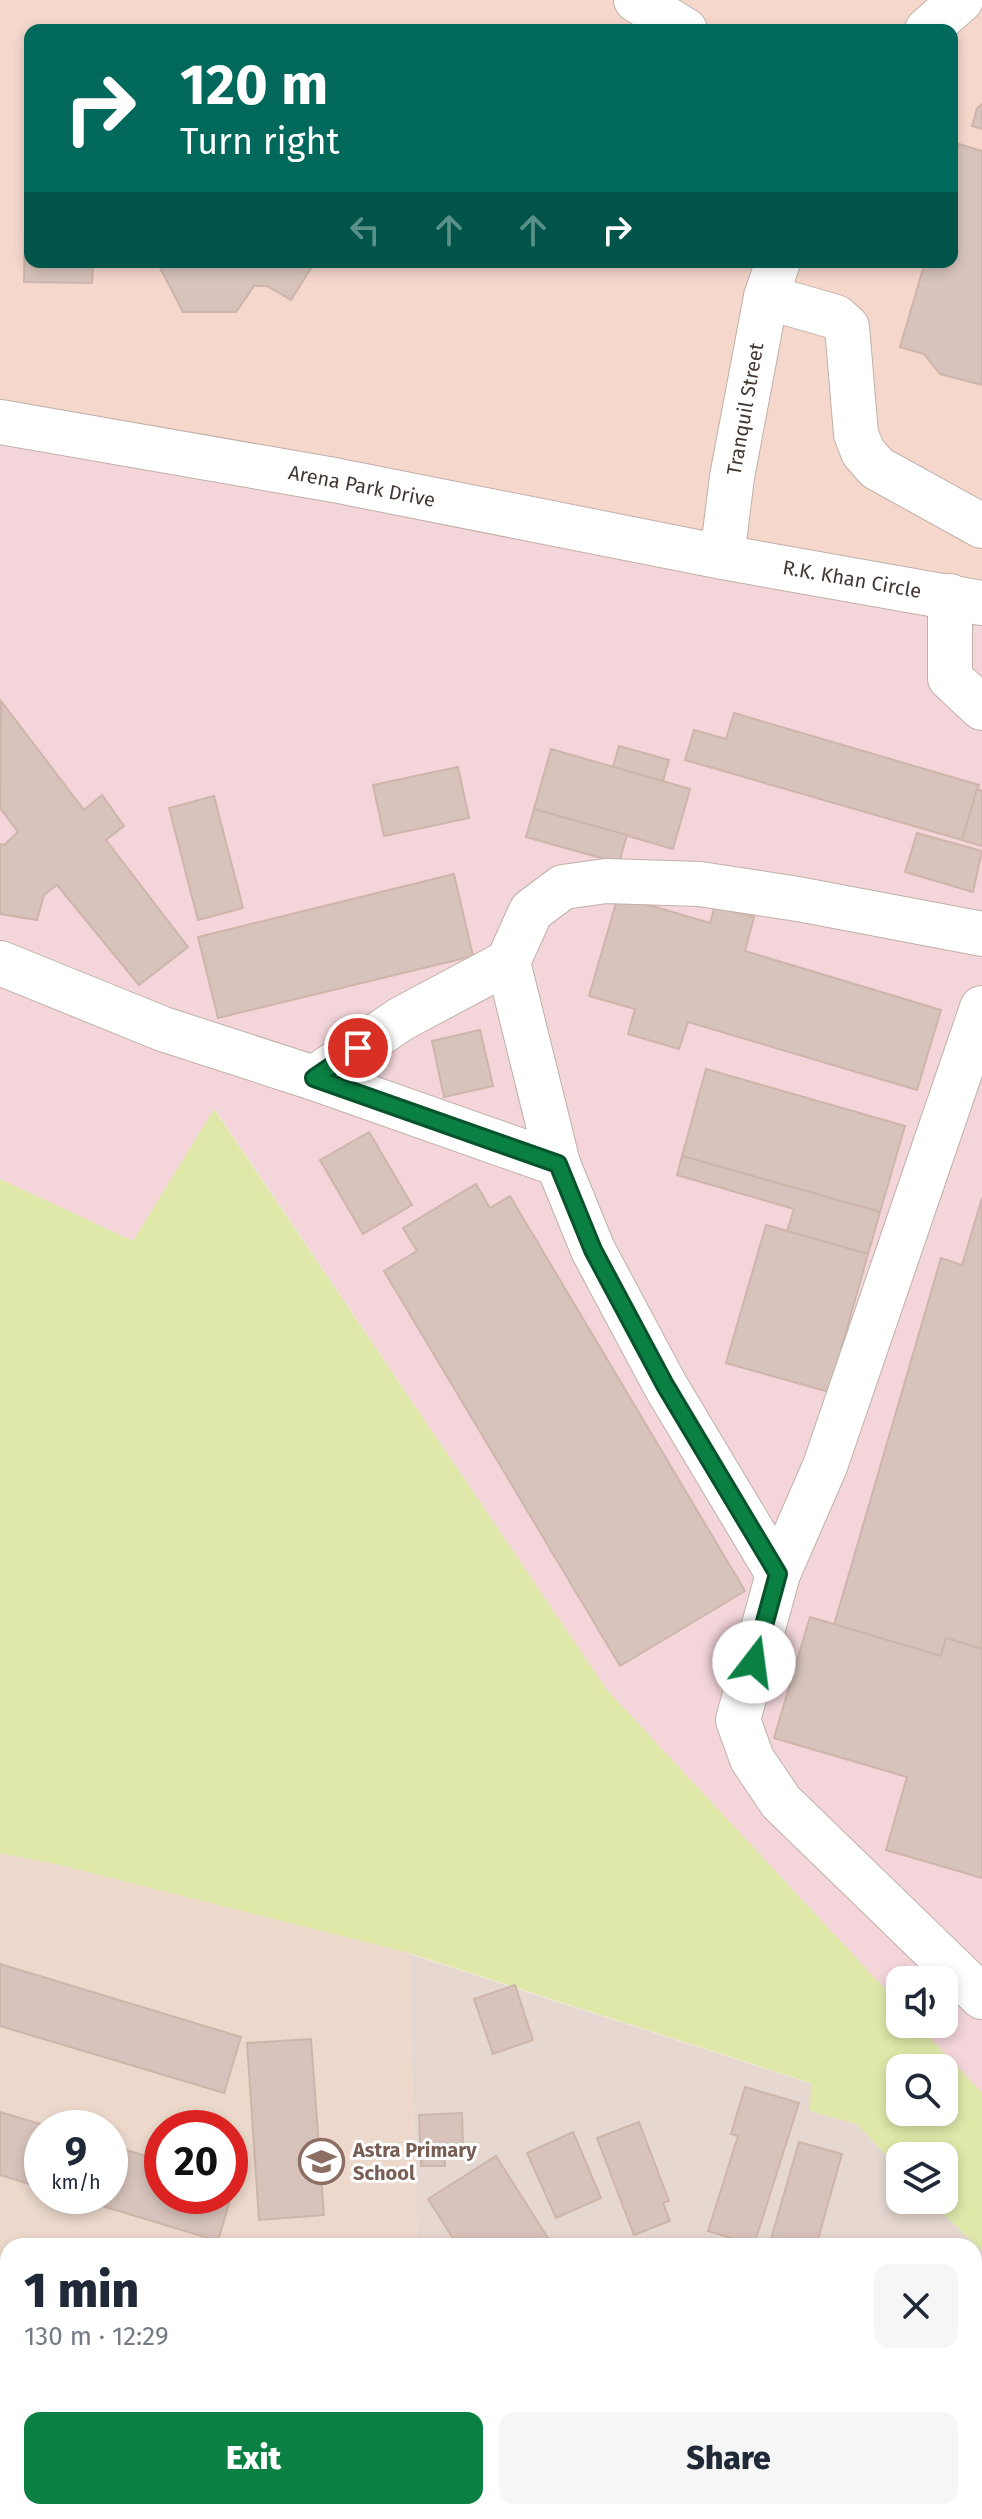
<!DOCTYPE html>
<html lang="en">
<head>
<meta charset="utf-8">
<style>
	body { margin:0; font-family:"Fira Sans",sans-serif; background:#f6f6f7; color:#1f2937; height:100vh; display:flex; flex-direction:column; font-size:30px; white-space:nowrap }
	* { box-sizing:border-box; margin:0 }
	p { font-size:26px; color:#747a83 }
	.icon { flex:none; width:44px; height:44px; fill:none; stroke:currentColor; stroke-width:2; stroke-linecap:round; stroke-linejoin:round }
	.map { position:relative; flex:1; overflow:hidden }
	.side { position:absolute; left:0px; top:2238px; width:982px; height:282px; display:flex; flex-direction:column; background:#fff; border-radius:24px 24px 0 0; box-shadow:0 4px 12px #0003 }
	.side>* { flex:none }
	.hud { position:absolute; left:24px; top:24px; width:934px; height:244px; border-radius:16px; box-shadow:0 4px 12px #0003; background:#00695c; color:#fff; overflow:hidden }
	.buttons { position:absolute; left:886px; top:1966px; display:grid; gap:16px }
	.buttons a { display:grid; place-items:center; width:72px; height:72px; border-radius:16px; background:#fff; box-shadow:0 4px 12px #0003; font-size:40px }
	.speed { position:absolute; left:24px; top:2110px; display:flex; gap:16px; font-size:40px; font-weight:700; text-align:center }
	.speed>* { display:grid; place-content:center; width:104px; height:104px; border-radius:50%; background:#fff; box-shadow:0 4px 12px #0003; line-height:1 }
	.speed small { font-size:20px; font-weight:400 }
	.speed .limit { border:12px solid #d22; background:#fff; color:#111 }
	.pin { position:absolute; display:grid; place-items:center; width:68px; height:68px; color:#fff; margin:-34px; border:4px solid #fff; border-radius:50%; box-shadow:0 2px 8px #0007 }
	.me { position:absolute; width:88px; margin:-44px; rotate:15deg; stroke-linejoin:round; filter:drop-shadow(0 0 6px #0008) }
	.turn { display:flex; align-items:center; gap:28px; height:168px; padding:0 24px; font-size:36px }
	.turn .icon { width:104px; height:104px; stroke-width:2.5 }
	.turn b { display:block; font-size:56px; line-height:68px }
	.lanes { display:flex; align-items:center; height:76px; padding:0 24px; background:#0003; justify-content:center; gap:40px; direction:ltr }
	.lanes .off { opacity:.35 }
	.round { display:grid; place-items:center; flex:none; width:84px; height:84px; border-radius:16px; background:#f6f6f7 }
	.headline { display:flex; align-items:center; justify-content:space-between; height:136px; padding:0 24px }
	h1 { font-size:48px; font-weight:800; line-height:60px }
	.action { display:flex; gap:16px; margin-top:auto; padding:16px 24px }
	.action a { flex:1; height:92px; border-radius:16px; background:#0b8043; color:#fff; font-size:32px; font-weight:800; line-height:92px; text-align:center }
	.action a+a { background:#f6f6f7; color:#1f2937 }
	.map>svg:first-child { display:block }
	.residential { fill:#e6d8d0 }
	.commercial { fill:#f5d7cc; fill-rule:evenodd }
	.education { fill:#ecd9cc; fill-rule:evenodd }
	.medical { fill:#f3d5da }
	.green { fill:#dfe8a9; fill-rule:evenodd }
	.building { fill:#d7c3bb; stroke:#ceb5ab; stroke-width:2 }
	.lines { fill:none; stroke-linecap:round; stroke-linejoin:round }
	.minor-casing { stroke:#c0b1a8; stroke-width:46 }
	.minor { stroke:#fff; stroke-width:44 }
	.route-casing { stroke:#07532c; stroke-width:20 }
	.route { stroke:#0b8043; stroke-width:14 }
	.labels { text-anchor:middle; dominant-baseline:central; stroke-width:6; stroke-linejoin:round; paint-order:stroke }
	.street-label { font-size:20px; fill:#433833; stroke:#fff }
	.education-label { font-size:20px; font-weight:bold; fill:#785e54; stroke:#fff; text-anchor:start }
</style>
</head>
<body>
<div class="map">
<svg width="982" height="2519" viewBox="0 0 982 2519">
	<rect width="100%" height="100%" fill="#f2e8e2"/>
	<polygon class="residential" points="409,1954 812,2084 810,2111 857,2124 900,2170 900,2200 929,2200 982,2251 982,2519 420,2519 421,2512 974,2512 974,2246 417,2246"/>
	<path class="commercial" d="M0 0H982V607L0 420ZM30 30H952V262H30Z"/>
	<path class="education" d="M0 1853 60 1865 409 1953 417 2246H8V2512H421L420 2519H0ZM42 2128H110V2196H42ZM162 2128H230V2196H162Z"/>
	<polygon class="medical" points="0,420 982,607 982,2093 917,2024 944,2024 944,1980 900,1980 900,2005 607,1690 215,1109 133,1241 0,1179"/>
	<path class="green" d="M214 1109 607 1690 900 2005V2024H917L982 2093V2251L929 2200H944V2156H900V2170L857 2124 810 2111 811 2083 409 1953 60 1865 0 1853V1179L133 1241ZM900 2068H944V2112H900Z"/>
	<g class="building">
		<polygon points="982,104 982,129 972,126 977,108"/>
		<polygon points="959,144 982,151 982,385 940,374 924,354 900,347 925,262 952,262 952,167"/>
		<polygon points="26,175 30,175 30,262 93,262 92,283 24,282"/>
		<polygon points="157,262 315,262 291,300 267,286 254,286 236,312 183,312"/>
		<polygon points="1,701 84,810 102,795 124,826 106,840 188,947 139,985 57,885 44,895 37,920 0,914 0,844 4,845 18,832 0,808"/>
		<polygon points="734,713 979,785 962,840 685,760 694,730 726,739"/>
		<polygon points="619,746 669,760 663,781 613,767"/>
		<polygon points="551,749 690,789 673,849 534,809"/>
		<polygon points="458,767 469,818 384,836 373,785"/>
		<polygon points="977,789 982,791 982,846 962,840"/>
		<polygon points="214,796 243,908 198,920 169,808"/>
		<polygon points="534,809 627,835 619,863 526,837"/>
		<polygon points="917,833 982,851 973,892 905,872"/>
		<polygon points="454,874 473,956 218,1018 198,937"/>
		<polygon points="618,896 710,923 715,906 754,917 745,951 941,1010 917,1090 688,1022 679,1049 628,1034 635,1009 589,996"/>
		<polygon points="480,1030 493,1086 444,1097 432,1041"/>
		<polygon points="706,1069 905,1126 880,1212 682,1156"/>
		<polygon points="369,1132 412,1205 363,1234 320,1160"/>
		<polygon points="682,1156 880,1212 868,1254 787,1231 794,1209 677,1175"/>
		<polygon points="476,1184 490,1208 510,1196 745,1591 620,1666 384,1271 417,1251 403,1228"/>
		<polygon points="982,1198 982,1649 946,1638 941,1656 834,1625 941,1258 962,1265"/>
		<polygon points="766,1225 868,1254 829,1392 726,1363"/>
		<polygon points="810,1617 941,1656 946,1638 982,1649 982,1878 886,1850 907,1777 774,1738"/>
		<polygon points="0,1964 241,2037 224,2093 0,2026"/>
		<polygon points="515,1985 533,2040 493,2054 474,1999"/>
		<polygon points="311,2039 324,2215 259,2220 247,2043"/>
		<polygon points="745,2087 799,2103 754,2245 708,2231 738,2136 731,2134"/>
		<polygon points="0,2112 53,2128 42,2128 42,2188 0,2175"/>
		<polygon points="462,2113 463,2148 444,2149 445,2166 421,2166 419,2115"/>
		<polygon points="639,2122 669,2201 663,2203 670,2221 634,2235 597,2138"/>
		<polygon points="573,2132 601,2198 556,2218 527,2153"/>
		<polygon points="799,2142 842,2154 816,2246 769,2246"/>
		<polygon points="110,2145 162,2161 162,2196 230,2196 230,2181 235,2183 218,2241 69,2196 110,2196"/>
		<polygon points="496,2156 553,2246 458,2246 428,2199"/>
		<rect x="0" y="2350" width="8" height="63"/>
		<polygon points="974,2501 982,2501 982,2519 940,2519 939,2512 974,2512"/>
		<rect x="468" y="2512" width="67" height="7"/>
		<polygon points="835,2513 835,2519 773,2519 773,2514"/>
	</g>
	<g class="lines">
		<defs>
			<g id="minor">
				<polyline points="636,0 685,30"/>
				<polyline points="927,30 961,0"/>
				<polyline points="766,297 836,317 847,327 856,434 863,452 877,468 982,526"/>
				<polyline points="0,422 334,480 722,557 982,603"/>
				<polyline points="722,557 732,477 766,297 778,262"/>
				<polyline points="950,596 950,678 982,708"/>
				<polyline points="982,934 798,899 700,884 606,881 563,887 531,911 508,962 558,1164 593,1250 665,1385 778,1574 738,1720 752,1759 781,1802 982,1997"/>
				<polyline points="0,963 163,1029 314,1078 558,1164"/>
				<polyline points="314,1078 401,1019 508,962"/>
				<polyline points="778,1574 825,1466 982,1008"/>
				<polyline points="676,2512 676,2519"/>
			</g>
		</defs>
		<use href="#minor" class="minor-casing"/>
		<use href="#minor" class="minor"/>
	</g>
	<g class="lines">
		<defs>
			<polyline id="route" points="358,1048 314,1078 558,1164 593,1250 665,1385 778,1574 754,1662"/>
		</defs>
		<use href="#route" class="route-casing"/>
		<use href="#route" class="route"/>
	</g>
	<defs>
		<symbol id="school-ring" viewBox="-11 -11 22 22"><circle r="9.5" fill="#fff" stroke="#8d6e63" stroke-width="1.5"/><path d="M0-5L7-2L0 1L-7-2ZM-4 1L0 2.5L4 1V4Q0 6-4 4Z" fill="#8d6e63"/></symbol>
	</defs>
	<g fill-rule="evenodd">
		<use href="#school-ring" x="296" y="2136" width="51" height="51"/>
	</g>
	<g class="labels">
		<g class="street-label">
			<text transform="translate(745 409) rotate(-80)">Tranquil Street</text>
			<text transform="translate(362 486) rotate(11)">Arena Park Drive</text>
			<text transform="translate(852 579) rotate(10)">R.K. Khan Circle</text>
		</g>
		<g class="education-label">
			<text x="353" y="2150">Astra Primary<tspan x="353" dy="23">School</tspan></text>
		</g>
	</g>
</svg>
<div class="buttons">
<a><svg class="icon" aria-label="sound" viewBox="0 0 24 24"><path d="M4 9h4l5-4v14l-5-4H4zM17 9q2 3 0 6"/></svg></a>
<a><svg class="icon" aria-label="search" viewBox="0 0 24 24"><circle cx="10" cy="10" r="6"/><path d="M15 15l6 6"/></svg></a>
<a><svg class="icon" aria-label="layers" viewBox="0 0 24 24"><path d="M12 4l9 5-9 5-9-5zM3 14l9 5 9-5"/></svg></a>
</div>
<div class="speed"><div>9<small>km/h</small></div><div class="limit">20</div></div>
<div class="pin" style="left:358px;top:1048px;background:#d93025"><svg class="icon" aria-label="arrive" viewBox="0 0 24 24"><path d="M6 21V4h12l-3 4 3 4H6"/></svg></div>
<svg class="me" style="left:754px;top:1662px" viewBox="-20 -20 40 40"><circle r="19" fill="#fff"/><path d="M0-13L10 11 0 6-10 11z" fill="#0b8043"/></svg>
<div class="hud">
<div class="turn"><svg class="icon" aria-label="right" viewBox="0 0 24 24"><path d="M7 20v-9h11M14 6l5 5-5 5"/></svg><div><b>120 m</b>Turn right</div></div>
<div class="lanes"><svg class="icon off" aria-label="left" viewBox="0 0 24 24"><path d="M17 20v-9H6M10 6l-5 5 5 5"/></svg><svg class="icon off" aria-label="ahead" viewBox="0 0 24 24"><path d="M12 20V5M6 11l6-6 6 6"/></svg><svg class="icon off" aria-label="ahead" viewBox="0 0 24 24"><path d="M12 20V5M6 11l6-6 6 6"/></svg><svg class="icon" aria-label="right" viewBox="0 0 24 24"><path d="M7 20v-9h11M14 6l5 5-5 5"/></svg></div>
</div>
<section class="side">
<div class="headline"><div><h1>1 min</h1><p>130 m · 12:29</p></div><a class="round"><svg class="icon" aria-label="close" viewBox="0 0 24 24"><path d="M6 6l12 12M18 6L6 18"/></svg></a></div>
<div class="action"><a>Exit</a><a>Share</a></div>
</section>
</div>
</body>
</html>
